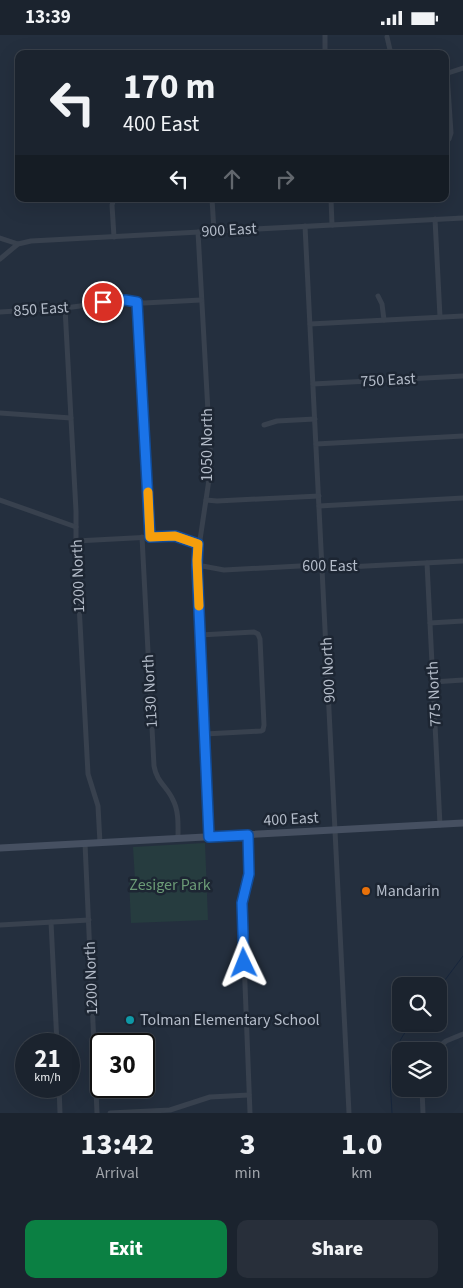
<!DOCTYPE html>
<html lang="en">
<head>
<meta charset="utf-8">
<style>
	body { margin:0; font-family:"Source Sans 3",sans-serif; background:#282f3a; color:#f1f3f6; height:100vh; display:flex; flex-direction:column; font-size:19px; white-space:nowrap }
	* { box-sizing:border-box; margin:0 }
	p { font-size:16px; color:#a0a4aa }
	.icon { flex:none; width:28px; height:28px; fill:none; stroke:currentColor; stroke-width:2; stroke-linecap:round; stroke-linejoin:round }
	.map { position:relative; height:1078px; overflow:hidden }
	.panel { display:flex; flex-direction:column; background:#1b232e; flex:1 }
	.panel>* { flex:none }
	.guide { position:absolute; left:15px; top:15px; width:434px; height:152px; border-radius:10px; box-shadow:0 5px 20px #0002,0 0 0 1px #39404a; background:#1b232e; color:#f1f3f6; overflow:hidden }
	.fabs { position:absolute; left:392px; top:942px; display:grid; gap:10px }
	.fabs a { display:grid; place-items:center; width:55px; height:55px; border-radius:10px; background:#1b232e; box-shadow:0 5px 20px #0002,0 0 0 1px #39404a; font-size:25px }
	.speed { position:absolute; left:15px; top:998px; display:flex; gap:10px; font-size:25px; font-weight:700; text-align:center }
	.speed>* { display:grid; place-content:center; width:65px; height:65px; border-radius:50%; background:#1b232e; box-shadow:0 5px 20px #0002,0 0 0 1px #39404a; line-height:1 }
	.speed small { font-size:12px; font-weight:400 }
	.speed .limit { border:2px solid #111; border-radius:8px; background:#fff; color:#111 }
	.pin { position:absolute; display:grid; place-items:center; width:42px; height:42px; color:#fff; margin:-21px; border:2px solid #fff; border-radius:50%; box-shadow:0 1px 5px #0007 }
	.me { position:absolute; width:55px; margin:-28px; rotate:358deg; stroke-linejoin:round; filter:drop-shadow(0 0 4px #0008) }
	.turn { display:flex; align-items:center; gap:18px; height:105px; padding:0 25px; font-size:22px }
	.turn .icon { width:65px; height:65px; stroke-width:2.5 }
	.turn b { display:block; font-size:35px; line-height:42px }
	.lanes { display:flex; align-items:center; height:48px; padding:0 25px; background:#0003; justify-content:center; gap:25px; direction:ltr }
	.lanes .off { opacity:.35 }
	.eta { display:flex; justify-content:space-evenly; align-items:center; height:85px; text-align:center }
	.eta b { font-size:30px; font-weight:800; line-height:35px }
	.primary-button { display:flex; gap:10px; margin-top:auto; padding:10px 25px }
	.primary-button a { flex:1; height:58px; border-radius:10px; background:#0b8043; color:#fff; font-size:20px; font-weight:800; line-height:58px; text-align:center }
	.primary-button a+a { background:#282f3a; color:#f1f3f6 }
	.status { display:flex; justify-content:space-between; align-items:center; height:35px; padding:0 25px; background:#1b232e; direction:ltr }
	.status svg { height:14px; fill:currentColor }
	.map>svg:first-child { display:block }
	.green { fill:#263c3f }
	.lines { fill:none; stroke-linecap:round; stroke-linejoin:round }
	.stream { stroke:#17263c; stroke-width:1 }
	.minor { stroke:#38414e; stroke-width:5 }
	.secondary { stroke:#465061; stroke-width:7 }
	.route-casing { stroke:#114b97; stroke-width:12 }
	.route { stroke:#1a73e8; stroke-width:9 }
	.slow { stroke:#f59e0b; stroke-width:9 }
	.food-dot { fill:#e8710a; stroke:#1d2633; stroke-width:2 }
	.culture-dot { fill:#0f9aa8; stroke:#1d2633; stroke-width:2 }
	.labels { text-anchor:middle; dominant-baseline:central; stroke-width:5; stroke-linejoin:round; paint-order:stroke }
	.street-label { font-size:16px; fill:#b4bcc9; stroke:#1d2633 }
	.park-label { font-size:16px; fill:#6b9a76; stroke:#1d2633 }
	.poi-label { font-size:16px; fill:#b4bcc9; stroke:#1d2633; text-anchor:start }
</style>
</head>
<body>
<div class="status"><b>13:39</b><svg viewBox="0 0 49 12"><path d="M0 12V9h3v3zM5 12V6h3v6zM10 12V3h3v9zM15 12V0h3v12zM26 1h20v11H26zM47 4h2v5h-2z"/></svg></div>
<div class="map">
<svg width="463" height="1078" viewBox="0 0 463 1078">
	<rect width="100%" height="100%" fill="#242f3e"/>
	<polygon class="green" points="205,808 208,885 131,888 129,845 135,845 133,812"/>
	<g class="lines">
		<g class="stream">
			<polyline points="439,953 463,921"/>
			<path d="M392 1078C390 1037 385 1024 411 989"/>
		</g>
		<g class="minor">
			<polyline points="325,0 325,19"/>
			<polyline points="387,2 391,19"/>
			<polyline points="445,39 463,33"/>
			<polyline points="445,108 449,104 451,98 447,38"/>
			<polyline points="212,164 214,196"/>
			<polyline points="331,164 332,190"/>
			<polyline points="435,184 440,282"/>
			<polyline points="305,191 349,1078"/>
			<polyline points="198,197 211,431 197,525 209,802"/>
			<polyline points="114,202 112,170 114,164"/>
			<polyline points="0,203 18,209"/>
			<polyline points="0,224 18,209 31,206 463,183"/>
			<polyline points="378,261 382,269 384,285"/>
			<polyline points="137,267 150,502"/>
			<polyline points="65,273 76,476 76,512 88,739 98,771 100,808"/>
			<polyline points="0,277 65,273 125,265 144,268 201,265"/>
			<polyline points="310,289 463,281"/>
			<polyline points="313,349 463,341"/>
			<polyline points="0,378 71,383"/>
			<polyline points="264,390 277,386 315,384"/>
			<polyline points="316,409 463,401"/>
			<polyline points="0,465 76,492"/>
			<polyline points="206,465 217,466 319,461"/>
			<polyline points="319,471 463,463"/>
			<path d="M142 502 154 731C157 748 167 751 173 765 179 776 178 791 178 803"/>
			<polyline points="76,506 171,501 198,509"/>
			<polyline points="427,528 440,790"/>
			<polyline points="197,530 224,535 318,530 328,533 463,526"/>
			<polyline points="430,588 463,586"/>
			<polyline points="200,600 254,597 258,599 260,604 264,690 263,695 261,696 205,699"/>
			<polyline points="433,647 463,645"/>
			<polyline points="248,800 249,839 243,860 242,872 250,1078"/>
			<polyline points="85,808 97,1078"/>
			<polyline points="51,887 57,1009"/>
			<polyline points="0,890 89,885"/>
			<polyline points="434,1016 446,1006 463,999"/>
			<polyline points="59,1051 60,1078"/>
			<polyline points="422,1054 423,1078"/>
			<polyline points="110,1078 170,1075 210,1062 249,1060"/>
		</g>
		<polyline class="secondary" points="0,813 463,788"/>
	</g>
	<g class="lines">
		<defs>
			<polyline id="route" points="103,267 125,265 137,267 150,502 175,501 198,509 197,530 209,802 248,800 249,839 242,868 244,928"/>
		</defs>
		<use href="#route" class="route-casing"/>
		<use href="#route" class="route"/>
		<polyline class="slow" points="148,457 150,502 175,501 198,509 197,525 199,571"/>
	</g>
	<circle class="food-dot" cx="366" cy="856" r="5"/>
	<circle class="culture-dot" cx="130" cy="985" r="5"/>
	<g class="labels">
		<g class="street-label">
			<text transform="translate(229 195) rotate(-3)">900 East</text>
			<text transform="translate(41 274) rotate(-4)">850 East</text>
			<text transform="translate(388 345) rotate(-3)">750 East</text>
			<text transform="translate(207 410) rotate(-90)">1050 North</text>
			<text x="330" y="531">600 East</text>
			<text transform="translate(78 541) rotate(-92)">1200 North</text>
			<text transform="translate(328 635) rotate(-93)">900 North</text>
			<text transform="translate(150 656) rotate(-93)">1130 North</text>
			<text transform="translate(434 659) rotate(-93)">775 North</text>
			<text transform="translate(291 784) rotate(-3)">400 East</text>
			<text transform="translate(91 943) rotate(-92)">1200 North</text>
		</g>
		<g class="park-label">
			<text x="170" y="850">Zesiger Park</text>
		</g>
		<g class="poi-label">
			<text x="376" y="856">Mandarin</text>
			<text x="140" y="985">Tolman Elementary School</text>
		</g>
	</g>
</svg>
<div class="fabs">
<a><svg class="icon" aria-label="search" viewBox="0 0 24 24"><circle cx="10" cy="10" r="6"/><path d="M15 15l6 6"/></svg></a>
<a><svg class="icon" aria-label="layers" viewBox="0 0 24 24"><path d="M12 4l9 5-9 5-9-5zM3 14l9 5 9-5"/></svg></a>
</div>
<div class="speed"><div>21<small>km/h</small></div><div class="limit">30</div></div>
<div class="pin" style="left:103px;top:267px;background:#d93025"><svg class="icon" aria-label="arrive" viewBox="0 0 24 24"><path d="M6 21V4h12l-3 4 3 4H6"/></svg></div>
<svg class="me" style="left:244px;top:928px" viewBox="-20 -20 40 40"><path d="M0-17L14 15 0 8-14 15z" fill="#1a73e8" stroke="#fff" stroke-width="4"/></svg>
<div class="guide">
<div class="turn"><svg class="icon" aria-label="left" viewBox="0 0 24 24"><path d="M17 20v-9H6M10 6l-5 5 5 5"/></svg><div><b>170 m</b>400 East</div></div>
<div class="lanes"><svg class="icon" aria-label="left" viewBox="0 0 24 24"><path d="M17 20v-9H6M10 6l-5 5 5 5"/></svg><svg class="icon off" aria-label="ahead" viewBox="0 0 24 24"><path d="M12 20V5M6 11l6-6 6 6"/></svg><svg class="icon off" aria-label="right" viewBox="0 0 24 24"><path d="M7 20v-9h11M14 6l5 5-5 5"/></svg></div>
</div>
</div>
<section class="panel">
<div class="eta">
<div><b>13:42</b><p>Arrival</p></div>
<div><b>3</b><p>min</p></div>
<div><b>1.0</b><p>km</p></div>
</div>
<div class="primary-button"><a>Exit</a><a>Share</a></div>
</section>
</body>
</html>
